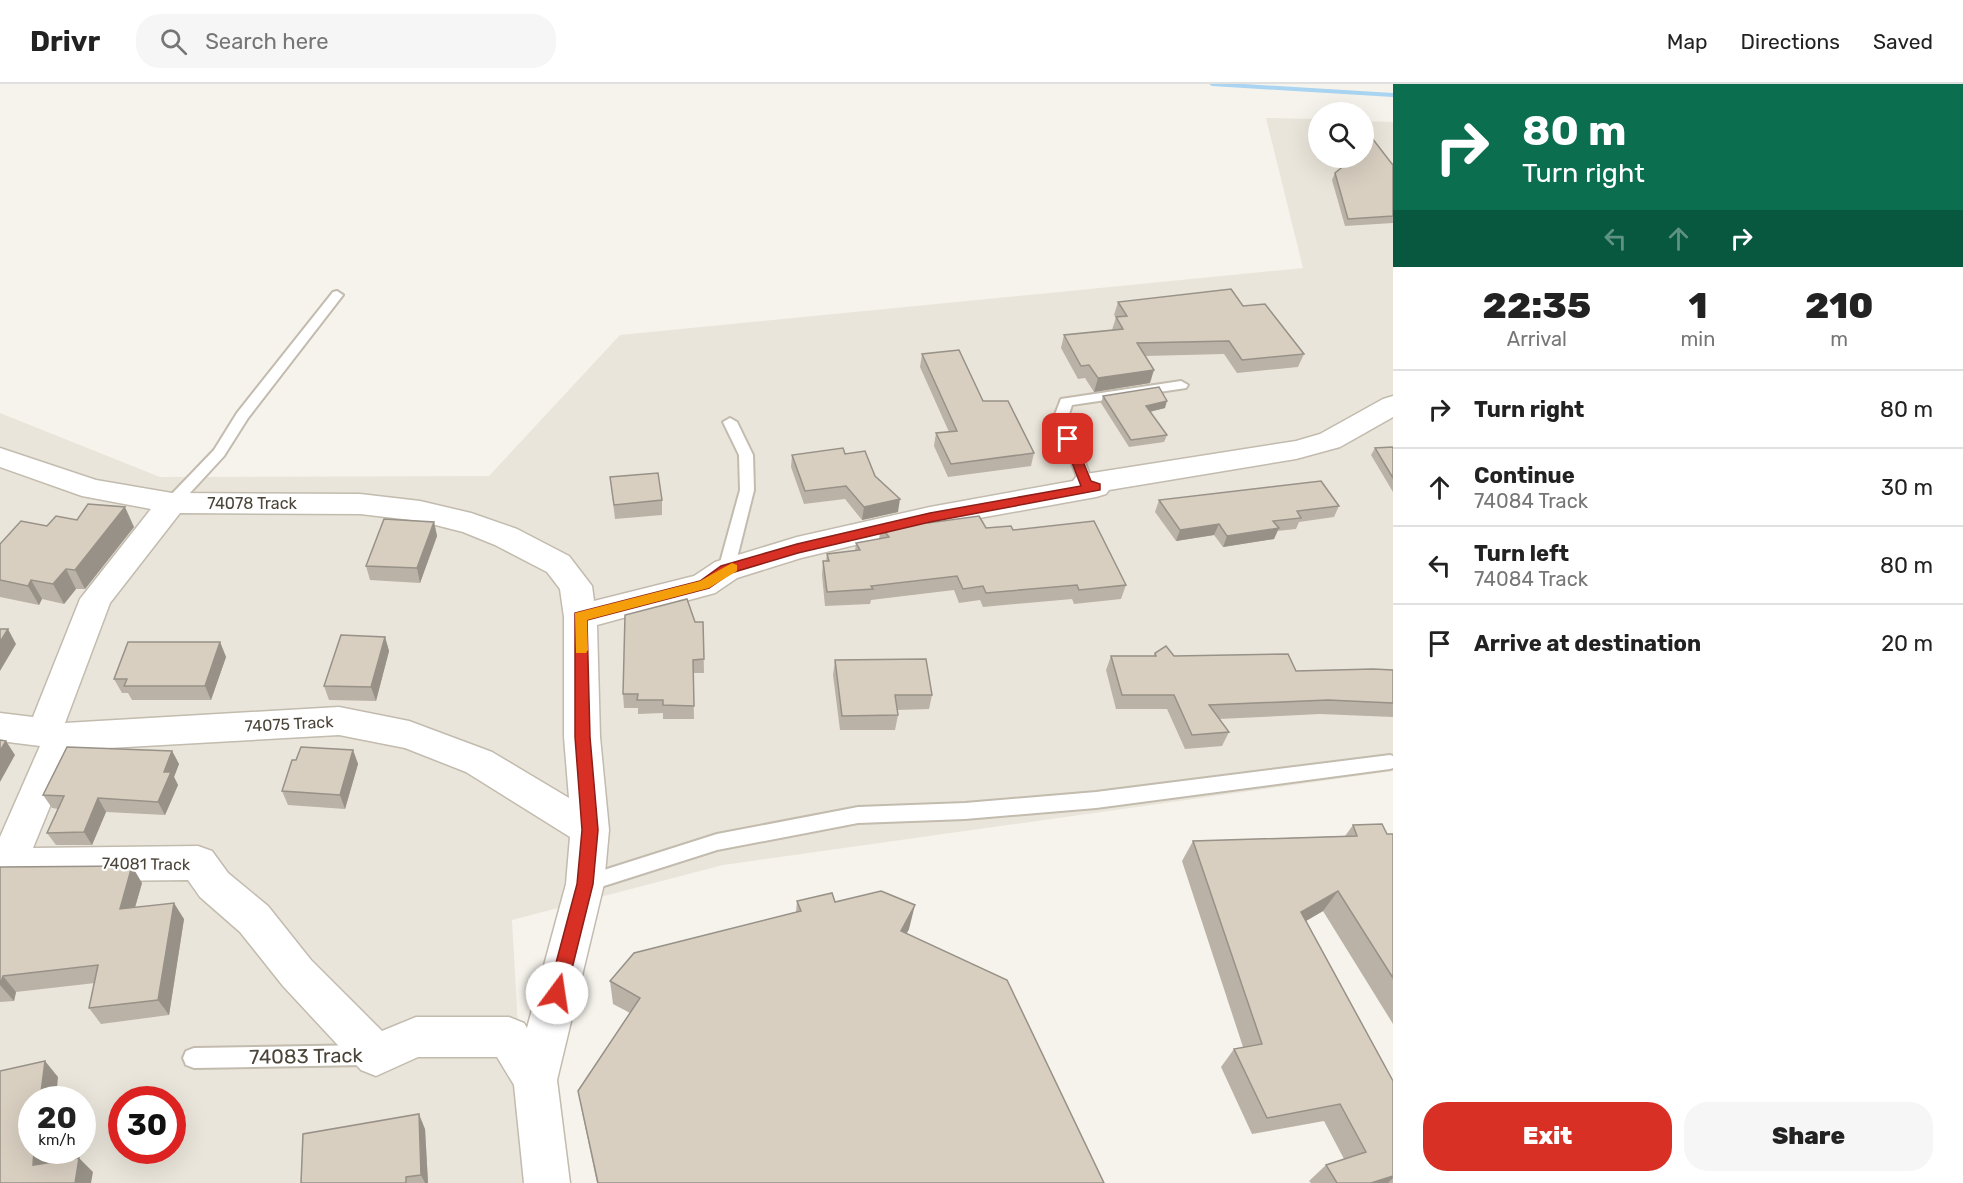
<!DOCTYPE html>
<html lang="en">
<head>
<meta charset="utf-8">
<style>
	body { margin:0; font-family:Rubik,sans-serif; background:#f6f6f6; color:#222; height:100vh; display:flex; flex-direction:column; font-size:22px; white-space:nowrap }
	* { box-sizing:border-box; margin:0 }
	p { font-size:20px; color:#767676 }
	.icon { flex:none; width:33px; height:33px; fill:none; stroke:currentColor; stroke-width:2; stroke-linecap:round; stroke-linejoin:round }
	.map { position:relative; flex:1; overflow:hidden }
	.details { display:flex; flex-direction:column; background:#fff; width:570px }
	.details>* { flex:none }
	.banner { background:#0b6e4f; color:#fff; overflow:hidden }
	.buttons { position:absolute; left:1308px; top:18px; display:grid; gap:12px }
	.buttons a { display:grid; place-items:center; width:66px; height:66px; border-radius:50%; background:#fff; box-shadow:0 6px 24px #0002; font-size:30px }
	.speed { position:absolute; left:18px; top:1002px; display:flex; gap:12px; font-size:30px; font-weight:700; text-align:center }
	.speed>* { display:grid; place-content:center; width:78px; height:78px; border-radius:50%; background:#fff; box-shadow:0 6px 24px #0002; line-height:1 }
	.speed small { font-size:15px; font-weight:400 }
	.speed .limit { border:9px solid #d22; background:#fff; color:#111 }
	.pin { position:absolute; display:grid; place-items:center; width:51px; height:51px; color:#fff; margin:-26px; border-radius:12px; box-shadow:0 3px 9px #0006 }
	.me { position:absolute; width:66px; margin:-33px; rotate:14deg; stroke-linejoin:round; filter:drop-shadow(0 0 4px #0008) }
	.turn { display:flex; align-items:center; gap:21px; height:126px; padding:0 30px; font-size:27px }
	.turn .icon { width:78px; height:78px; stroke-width:2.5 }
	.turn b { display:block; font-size:42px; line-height:51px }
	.lanes { display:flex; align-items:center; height:57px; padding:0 30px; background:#0003; justify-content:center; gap:30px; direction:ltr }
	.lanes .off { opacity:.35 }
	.eta { display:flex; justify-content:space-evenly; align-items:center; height:102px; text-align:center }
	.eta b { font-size:36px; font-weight:800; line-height:42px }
	.button { display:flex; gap:12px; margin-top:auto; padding:12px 30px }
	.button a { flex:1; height:69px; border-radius:24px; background:#d93025; color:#fff; font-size:24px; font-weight:800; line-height:69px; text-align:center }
	.button a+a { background:#f6f6f6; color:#222 }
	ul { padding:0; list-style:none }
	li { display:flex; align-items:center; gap:18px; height:78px; padding:0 30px; border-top:2px solid #e0e0e0 }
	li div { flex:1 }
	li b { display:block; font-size:22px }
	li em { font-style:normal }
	header { display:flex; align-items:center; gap:36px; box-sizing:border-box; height:84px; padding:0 30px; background:#fff; border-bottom:2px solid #e0e0e0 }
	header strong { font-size:28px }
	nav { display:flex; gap:33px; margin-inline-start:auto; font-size:21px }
	.search { width:420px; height:54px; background:#f6f6f6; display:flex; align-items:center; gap:15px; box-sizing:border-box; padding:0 21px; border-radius:24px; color:#767676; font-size:22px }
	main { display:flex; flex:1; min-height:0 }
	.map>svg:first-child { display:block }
	.residential { fill:#eae5da; fill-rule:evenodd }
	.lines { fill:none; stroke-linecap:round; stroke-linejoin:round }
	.stream { fill:#a9d4f2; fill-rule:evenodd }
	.service-casing { stroke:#c2bbae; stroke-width:4 }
	.minor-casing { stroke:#c2bbae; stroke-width:3 }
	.service { fill:#fff; fill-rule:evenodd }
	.minor { fill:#fff; fill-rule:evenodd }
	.wall { fill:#bab2a6 }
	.shaded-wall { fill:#979187 }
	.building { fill:#d8cfc1; stroke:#979187; stroke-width:1.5 }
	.route { fill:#d93025; stroke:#8d1f18; stroke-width:1.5 }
	.slow { fill:#f59e0b }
	.labels { text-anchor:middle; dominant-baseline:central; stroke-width:4.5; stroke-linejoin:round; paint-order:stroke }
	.street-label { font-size:16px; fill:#4b4439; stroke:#fff }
	.near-street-label { font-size:20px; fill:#4b4439; stroke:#fff }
</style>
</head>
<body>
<header>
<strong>Drivr</strong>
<div class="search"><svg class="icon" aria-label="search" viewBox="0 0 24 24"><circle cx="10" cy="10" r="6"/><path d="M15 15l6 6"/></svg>Search here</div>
<nav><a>Map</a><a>Directions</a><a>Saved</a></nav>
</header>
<main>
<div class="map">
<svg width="1393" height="1099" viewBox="0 0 1393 1099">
	<rect width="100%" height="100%" fill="#f6f3ec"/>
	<path class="residential" d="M1266 34 1318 35V74H1364V37L1393 38V687L723 781 512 836 527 1099H0V329L160 393 489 392 620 251 1303 184ZM32 1016H82V1066H32ZM122 1016H172V1066H122Z"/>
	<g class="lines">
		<polygon class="stream" points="1209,0 1244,0 1393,9 1393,13 1212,2"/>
		<defs>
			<g id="service">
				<polygon points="337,207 343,211 248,334 224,372 177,423 167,423 165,419 167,415 214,366 237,329 333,208"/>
				<polygon points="1181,297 1188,301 1186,304 1072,321 1068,333 1093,400 1086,405 1081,403 1054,333 1061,315"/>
				<polygon points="730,334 737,338 753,371 754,406 734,486 726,492 718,486 740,406 739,371 723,338"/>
				<polygon points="1390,671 1393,672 1393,684 1390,685 1096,724 965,735 858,739 717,766 585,808 578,806 575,800 578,794 585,792 717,750 858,723 965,719 1096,708"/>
				<polygon points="367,961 375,964 378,971 375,978 367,981 194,984 186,981 183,974 186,967 194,964"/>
			</g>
			<path id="minor" d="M1393 312V333L1340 363 1296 375 1109 406 1106 410 1096 413 930 443 801 474 737 494 715 509 597 541 600 653 609 746 604 800 557 996 570 1099H524L514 1001 497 973H418L376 992 361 986 283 902 240 848 200 813 188 796 7 798 0 795V753L40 662 0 657V629L33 633 80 515 151 425 82 412 0 383V364L96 396 172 409 360 410 420 417 471 429 517 445 569 472 592 502 594 517 694 492 715 478 797 453 930 423 1073 397 1076 393 1086 390 1296 357 1320 350 1383 315ZM180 429 360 430 420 437 463 448 495 461 547 488 560 505 564 533V653L569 714 492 668 409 637 339 623 65 639 110 519ZM339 651 405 664 466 688 570 753 566 800 527 944 524 939 509 933H416L382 947 311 876 268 822 228 789 212 767 198 762 33 764 73 666Z"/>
		</defs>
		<use href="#service" class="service-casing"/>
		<use href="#minor" class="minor-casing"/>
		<use href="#service" class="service"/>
		<use href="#minor" class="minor"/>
	</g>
	<g class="wall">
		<polygon points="1342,74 1364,74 1393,80 1393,139 1345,142 1332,96 1335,89 1346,80"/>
		<polygon points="1118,218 1243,222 1304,270 1298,283 1237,289 1224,270 1145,272 1150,299 1094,308 1085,294 1078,295 1061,264 1064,251 1112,246 1116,233 1114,231"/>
		<polygon points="922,270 983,317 1034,369 1031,382 948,393 934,362 936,349 949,348 920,283"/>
		<polygon points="1103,312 1165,324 1150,328 1167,351 1164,358 1129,363 1101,319"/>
		<polygon points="1393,363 1393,408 1371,371 1375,364"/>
		<polygon points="845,370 875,392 898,428 862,436 845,415 804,420 791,383 792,371"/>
		<polygon points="610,393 662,416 662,431 615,435"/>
		<polygon points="1159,416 1339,422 1334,433 1299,438 1296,445 1277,447 1274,455 1223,463 1214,451 1176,457 1155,428"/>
		<polygon points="77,436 134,443 85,505 76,505 64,520 42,515 39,521 0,513 0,460 47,442"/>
		<polygon points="434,438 437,452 420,499 370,496 366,482"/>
		<polygon points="928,439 986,444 1013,446 1126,501 1121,515 1074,520 1072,515 983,523 980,516 959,519 954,506 871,516 870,520 825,522 822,491 823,477 826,477 827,470 855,467 856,459 879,455 881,443"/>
		<polygon points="695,538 703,538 704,589 693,589 694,635 663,635 663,629 638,630 638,624 624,624 623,610"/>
		<polygon points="385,553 389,567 376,617 329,616 324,602"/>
		<polygon points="220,558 226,573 211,616 132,616 128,609 122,609 114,595"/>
		<polygon points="1155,569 1174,572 1296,587 1393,586 1393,633 1320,630 1219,635 1229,648 1222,662 1185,665 1167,625 1116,625 1106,586 1111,572 1153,572"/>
		<polygon points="835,576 932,611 929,625 897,626 898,631 895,646 840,646 833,591"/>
		<polygon points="353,666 358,680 345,725 288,721 282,707"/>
		<polygon points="172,667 179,680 174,693 178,701 165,731 106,728 92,761 56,761 47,749 58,725 52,724 43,711"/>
		<polygon points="1353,741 1387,750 1393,750 1393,940 1323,827 1306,837 1393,997 1393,1099 1311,1099 1309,1097 1326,1081 1344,1075 1324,1037 1252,1050 1221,983 1234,965 1243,963 1182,777 1193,757 1345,752"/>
		<polygon points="0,783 142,799 135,823 184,835 169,931 101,940 89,924 95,899 16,908 14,917 0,918"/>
		<polygon points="797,817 835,818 909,845 907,849 1104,1099 597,1099 582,1028 578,1007 630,929 613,920 610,897 796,828"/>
		<polygon points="425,1045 428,1099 301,1099"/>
	</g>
	<g class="shaded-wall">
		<polygon points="1154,286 1150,299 1094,308 1098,294"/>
		<polygon points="1167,317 1165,324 1144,329 1146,322"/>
		<polygon points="900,415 898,428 862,436 864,423"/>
		<polygon points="125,423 134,443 85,505 75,486"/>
		<polygon points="434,438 437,452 420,499 417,484"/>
		<polygon points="1219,440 1214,451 1176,457 1180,446"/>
		<polygon points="1279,444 1274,455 1223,463 1227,452"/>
		<polygon points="66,485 76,505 64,520 53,500"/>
		<polygon points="31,496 42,515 39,521 28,502"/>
		<polygon points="8,545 16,560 0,587 0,558"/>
		<polygon points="385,553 389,567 376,617 371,603"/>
		<polygon points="220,558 226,573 211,616 205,602"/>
		<polygon points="6,657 15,671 0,698 0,667"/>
		<polygon points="353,666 358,680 345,725 340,711"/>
		<polygon points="172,667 179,680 174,693 178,701 165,731 158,718 164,688"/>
		<polygon points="98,714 106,728 92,761 84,748"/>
		<polygon points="132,782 142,799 130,841 120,825"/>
		<polygon points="1338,807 1323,827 1287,848 1301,828"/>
		<polygon points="174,819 184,835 169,931 158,916"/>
		<polygon points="915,821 909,845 895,870 901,847"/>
		<polygon points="3,892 16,908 14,917 0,901"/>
		<polygon points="45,977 58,993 56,1016 40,1016"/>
		<polygon points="419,1030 425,1045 428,1099 425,1099 421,1091"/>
		<polygon points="34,1066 50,1066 47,1095 33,1081"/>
		<polygon points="79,1074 93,1088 91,1099 75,1099"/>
		<polygon points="1393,1092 1393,1094 1388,1099 1371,1099"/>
	</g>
	<g class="building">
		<polygon points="1364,54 1372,54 1392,80 1393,80 1393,132 1348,135 1335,89 1351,76 1349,74 1364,74"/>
		<polygon points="1231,205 1243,222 1265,220 1304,270 1242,276 1229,257 1137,259 1154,286 1098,294 1089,281 1081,282 1064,251 1123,245 1116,233 1127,232 1118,218"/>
		<polygon points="959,266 983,317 1008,317 1034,369 951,380 936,349 957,347 922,270"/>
		<polygon points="1159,303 1167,317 1146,322 1167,351 1131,356 1103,312"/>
		<polygon points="1393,363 1393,394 1375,364"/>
		<polygon points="843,364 845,370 865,367 875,392 900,415 864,423 846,402 805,407 792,371"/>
		<polygon points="658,389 662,416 614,421 610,393"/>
		<polygon points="1321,397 1339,422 1297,427 1301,434 1273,437 1279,444 1227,452 1219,440 1180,446 1159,416"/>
		<polygon points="88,420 125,423 75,486 66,485 53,500 31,496 28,502 0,496 0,460 21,437 47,442 56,432 77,436"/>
		<polygon points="979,432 986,444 1011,442 1013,446 1094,437 1126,501 1079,506 1077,501 986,509 983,502 963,505 957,492 871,502 873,505 827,508 823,477 829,477 827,470 860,466 856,459 889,453 881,443 922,434 928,439"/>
		<polygon points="384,435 434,438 417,484 366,482"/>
		<polygon points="687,515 695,538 703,538 704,575 693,576 694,622 663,621 663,616 637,616 638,610 623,610 625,531"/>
		<polygon points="0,545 8,545 0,558"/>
		<polygon points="341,551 385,553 371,603 324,602"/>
		<polygon points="128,558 220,558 205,602 124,602 127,595 114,595"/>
		<polygon points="1166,562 1174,572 1288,570 1296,587 1373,585 1393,586 1393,619 1328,616 1209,621 1229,648 1192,651 1174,611 1122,611 1111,572 1156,572 1155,569"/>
		<polygon points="926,575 932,611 895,611 898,631 842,632 835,576"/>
		<polygon points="0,656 6,657 0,667"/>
		<polygon points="67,663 172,667 164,688 171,688 158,718 98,714 84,748 47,749 64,712 43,711"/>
		<polygon points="301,663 353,666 340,711 282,707 292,676 296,676"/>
		<polygon points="1382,740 1387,750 1393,750 1393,894 1338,807 1301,828 1393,997 1393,1092 1371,1099 1337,1099 1326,1081 1366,1068 1340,1020 1267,1034 1234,965 1262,960 1193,757 1357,752 1353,741"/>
		<polygon points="132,782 120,825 174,819 158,916 89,924 98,881 3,892 0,901 0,783"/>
		<polygon points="881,807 915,821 901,847 1007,896 1104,1099 598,1099 578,1007 640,914 610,897 634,869 801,827 797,817 832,809 835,818"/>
		<polygon points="45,977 40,1016 32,1016 32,1066 34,1066 33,1081 79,1074 75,1099 0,1099 0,987"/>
		<polygon points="419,1030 421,1091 406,1093 406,1099 301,1099 303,1050"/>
	</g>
	<polygon class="route" points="1068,351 1074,355 1091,397 1100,400 1100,406 930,438 798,469 731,489 709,504 587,536 590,653 598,746 593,800 566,909 563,914 557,917 551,914 548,909 577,800 582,746 575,653 575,529 700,497 721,482 797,460 930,429 1081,402 1063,355"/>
	<polygon class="slow" points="732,479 737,481 737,487 709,504 587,536 588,566 586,569 576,569 575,529 700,497"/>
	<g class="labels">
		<g class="street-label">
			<text x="252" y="419">74078 Track</text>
			<text transform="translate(289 640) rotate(-3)">74075 Track</text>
			<text transform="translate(146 780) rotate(1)">74081 Track</text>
		</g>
		<g class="near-street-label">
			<text transform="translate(306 972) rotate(-1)">74083 Track</text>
		</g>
	</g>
</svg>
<div class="buttons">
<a><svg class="icon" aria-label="search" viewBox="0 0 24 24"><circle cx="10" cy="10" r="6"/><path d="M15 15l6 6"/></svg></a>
</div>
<div class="speed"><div>20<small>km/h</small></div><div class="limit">30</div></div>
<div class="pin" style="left:1068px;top:355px;background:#d93025"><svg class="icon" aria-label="arrive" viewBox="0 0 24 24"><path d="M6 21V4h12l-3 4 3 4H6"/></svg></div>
<svg class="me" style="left:557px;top:909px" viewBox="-20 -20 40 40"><circle r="19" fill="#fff"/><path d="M0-13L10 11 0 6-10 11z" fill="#d93025"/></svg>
</div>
<section class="details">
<div class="banner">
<div class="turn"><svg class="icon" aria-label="right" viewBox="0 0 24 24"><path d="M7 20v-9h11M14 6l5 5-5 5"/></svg><div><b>80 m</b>Turn right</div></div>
<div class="lanes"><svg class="icon off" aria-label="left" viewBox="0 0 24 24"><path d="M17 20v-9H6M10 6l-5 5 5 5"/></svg><svg class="icon off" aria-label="ahead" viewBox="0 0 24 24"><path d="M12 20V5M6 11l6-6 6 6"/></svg><svg class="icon" aria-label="right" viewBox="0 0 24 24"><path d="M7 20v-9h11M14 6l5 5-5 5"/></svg></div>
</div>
<div class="eta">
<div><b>22:35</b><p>Arrival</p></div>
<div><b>1</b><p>min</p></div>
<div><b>210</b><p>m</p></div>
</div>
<ul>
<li><svg class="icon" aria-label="right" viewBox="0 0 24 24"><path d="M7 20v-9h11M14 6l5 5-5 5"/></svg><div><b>Turn right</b></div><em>80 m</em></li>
<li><svg class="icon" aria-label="ahead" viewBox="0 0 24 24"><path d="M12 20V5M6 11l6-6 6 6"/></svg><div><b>Continue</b><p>74084 Track</p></div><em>30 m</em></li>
<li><svg class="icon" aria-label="left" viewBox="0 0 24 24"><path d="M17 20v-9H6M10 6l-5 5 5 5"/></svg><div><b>Turn left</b><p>74084 Track</p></div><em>80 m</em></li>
<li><svg class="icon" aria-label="arrive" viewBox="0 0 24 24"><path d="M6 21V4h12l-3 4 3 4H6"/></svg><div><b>Arrive at destination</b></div><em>20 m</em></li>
</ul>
<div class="button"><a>Exit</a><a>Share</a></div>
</section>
</main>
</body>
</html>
